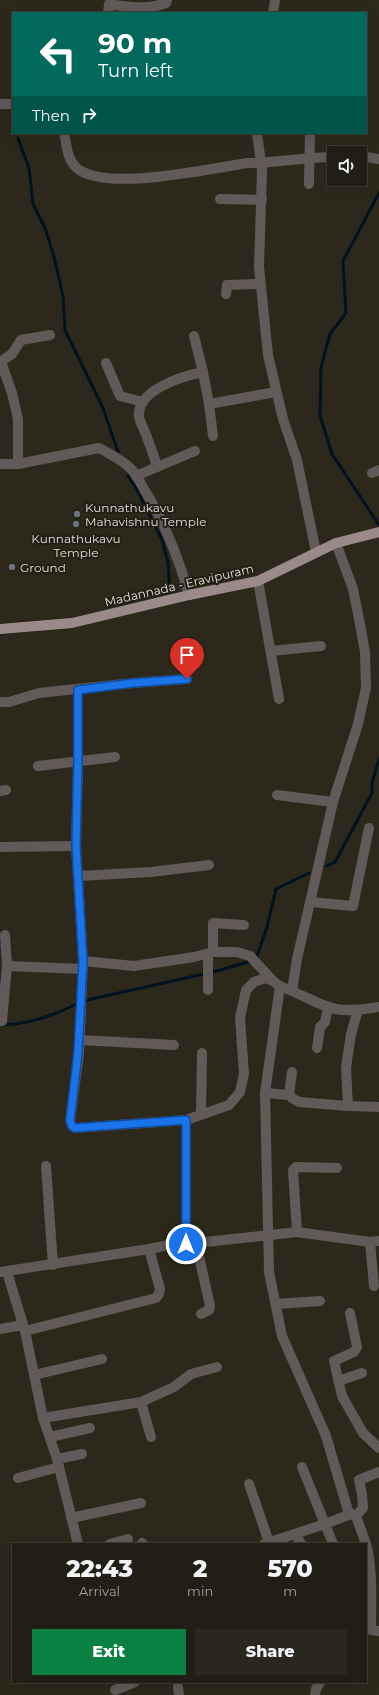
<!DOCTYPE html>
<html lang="en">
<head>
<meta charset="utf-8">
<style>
	body { margin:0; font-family:Montserrat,sans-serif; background:#29271e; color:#f1f3f6; height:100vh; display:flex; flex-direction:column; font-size:15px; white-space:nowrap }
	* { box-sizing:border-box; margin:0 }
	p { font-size:13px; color:#a2a2a0 }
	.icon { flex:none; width:22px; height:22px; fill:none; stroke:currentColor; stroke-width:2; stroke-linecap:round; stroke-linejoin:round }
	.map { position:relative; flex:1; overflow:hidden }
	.sheet { position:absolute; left:12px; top:1543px; width:355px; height:140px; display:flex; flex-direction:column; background:#211f15; border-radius:0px; box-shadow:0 4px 16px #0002,0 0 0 1px #3e3d34 }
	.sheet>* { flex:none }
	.banner { position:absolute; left:12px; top:12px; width:355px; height:122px; border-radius:0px; box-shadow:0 4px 16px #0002,0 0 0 1px #3e3d34; background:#00695c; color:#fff; overflow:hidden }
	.tools { position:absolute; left:327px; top:146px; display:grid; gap:8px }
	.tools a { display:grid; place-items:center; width:40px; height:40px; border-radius:0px; background:#211f15; box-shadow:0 4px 16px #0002,0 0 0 1px #3e3d34; font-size:20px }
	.pin { position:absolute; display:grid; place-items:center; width:34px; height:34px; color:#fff; margin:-41px -17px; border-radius:50% 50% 50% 0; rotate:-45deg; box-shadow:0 0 4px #0007 }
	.pin .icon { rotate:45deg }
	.me { position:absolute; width:44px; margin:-22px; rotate:0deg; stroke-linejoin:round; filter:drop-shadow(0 0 3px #0008) }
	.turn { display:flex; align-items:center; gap:14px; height:84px; padding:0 20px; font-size:18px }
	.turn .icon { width:52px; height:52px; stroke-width:2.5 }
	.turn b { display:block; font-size:28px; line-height:34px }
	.then { display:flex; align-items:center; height:38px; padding:0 20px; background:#0003; gap:8px; font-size:15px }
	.eta { display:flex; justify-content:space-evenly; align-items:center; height:68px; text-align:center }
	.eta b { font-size:24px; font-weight:800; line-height:28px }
	.button { display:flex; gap:8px; margin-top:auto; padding:8px 20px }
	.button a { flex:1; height:46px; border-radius:0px; background:#0b8043; color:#fff; font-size:16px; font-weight:800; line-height:46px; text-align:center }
	.button a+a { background:#29271e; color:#f1f3f6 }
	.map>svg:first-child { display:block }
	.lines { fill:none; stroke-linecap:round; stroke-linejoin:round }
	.stream { stroke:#00121f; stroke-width:3 }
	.minor { stroke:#625a59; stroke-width:10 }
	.major { stroke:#9a8a89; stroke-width:10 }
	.route-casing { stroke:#114b97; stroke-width:10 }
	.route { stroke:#1a73e8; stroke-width:7 }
	.worship-dot { fill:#6b7280; stroke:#232013; stroke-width:1.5 }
	.labels { text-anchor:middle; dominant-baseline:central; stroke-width:4; stroke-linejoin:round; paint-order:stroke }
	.poi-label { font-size:12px; fill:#e0ded6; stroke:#232013; text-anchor:start }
	.street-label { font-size:12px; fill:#e0ded6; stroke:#232013 }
</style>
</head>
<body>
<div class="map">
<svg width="379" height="1695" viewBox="0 0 379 1695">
	<rect width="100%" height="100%" fill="#2c291c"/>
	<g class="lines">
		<g class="stream">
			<polyline points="18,138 29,168 33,204 45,228 54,257 63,296 65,330 103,408 118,452"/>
			<polyline points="379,193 343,261 346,313 330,334 321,367 320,416 332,454 379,525"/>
			<polyline points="128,476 136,488 162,540 168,562 170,592"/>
			<polyline points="326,866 335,862 372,793 372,783 379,759"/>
			<polyline points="256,959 267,927 276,889 309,873"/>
			<polyline points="83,1001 217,971 251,961"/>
			<path d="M2 1025C29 1024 54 1016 78 1003"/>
		</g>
		<g class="minor">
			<path d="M108 13 109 4C127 7 148 10 166 3L167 0"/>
			<polyline points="273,13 275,0"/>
			<polyline points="0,104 13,104"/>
			<path d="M64 133C67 146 67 160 78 169 108 192 211 168 248 163 277 163 305 157 334 157"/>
			<polyline points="257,133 262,171 259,267 268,355 283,419 297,460 316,552"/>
			<polyline points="360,156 379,159"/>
			<polyline points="309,184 310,133"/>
			<polyline points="220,199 262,200"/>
			<polyline points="226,294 227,285 260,284"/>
			<polyline points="194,336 203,372"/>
			<polyline points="0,362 12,354 21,340 50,335"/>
			<polyline points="1,362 12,393 18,419 18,464"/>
			<polyline points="106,363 120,396 143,402"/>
			<polyline points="209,404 213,436"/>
			<path d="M0 464H18L99 448C110 454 124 461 132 470 137 476 141 484 145 491 165 523 179 559 189 595"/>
			<polyline points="157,467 195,451"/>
			<polyline points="372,473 379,470"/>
			<path d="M136 476 157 467C154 455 149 443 145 432 143 427 140 422 139 417 136 390 183 376 203 372L209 404 276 392"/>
			<path d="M336 543 353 589 359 619 365 652 366 688 358 724 333 802 297 959 292 991C306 997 321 1006 336 1009 350 1012 365 1009 379 1007"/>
			<polyline points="258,581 279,699"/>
			<polyline points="271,651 321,646"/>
			<polyline points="78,690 78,761 76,846 83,961 79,1053 70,1121 72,1126 75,1128 186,1120 229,1105 240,1092 244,1074 240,1018 246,990 254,982 265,978 273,981 280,986 292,991"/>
			<polyline points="0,702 9,702 39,693 133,683 187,679"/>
			<polyline points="38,766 115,757"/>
			<polyline points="0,791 6,790"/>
			<polyline points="277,795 333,802"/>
			<polyline points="0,847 76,846"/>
			<polyline points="79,876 151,872 209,865"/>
			<polyline points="310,902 353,906 369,828"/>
			<polyline points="5,935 7,966"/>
			<polyline points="213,952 213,923 244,925"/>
			<polyline points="83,961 134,966 194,957 213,952 237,952 250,956 273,981"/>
			<polyline points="280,986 265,1093 269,1272 282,1336 326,1436 349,1514"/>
			<polyline points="208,990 208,954"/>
			<polyline points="0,1021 2,1021 7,966 83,969"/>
			<polyline points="79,1040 174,1045"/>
			<polyline points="317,1048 320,1027 325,1022 328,1007"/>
			<polyline points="265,1093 289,1095 292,1098 299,1102 348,1106 379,1107"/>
			<polyline points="289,1095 292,1072"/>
			<polyline points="348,1106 346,1068 351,1034 358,1010"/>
			<polyline points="201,1115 202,1053"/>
			<polyline points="186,1120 186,1244"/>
			<polyline points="46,1166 53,1265"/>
			<polyline points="297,1232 293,1170 296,1167 337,1168"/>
			<polyline points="370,1242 374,1286"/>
			<polyline points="196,1243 210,1306 209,1310 201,1314"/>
			<polyline points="0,1272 149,1249 174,1244 196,1243 297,1232 370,1242 379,1241"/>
			<polyline points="7,1272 25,1331 43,1418 57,1459 78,1544"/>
			<polyline points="276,1304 320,1301"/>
			<polyline points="350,1313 357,1347 354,1352 334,1361 342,1396 363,1433 379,1448"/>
			<polyline points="0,1329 23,1325"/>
			<polyline points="25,1331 156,1298 159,1294 160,1289 149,1249"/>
			<polyline points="34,1375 102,1359"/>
			<polyline points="338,1381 362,1373"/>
			<polyline points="141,1402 151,1437"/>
			<polyline points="43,1418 141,1402 174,1387 191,1374 217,1367"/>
			<polyline points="50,1437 90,1428"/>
			<polyline points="57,1459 82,1454"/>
			<polyline points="302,1467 333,1544"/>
			<polyline points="18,1478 59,1467"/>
			<polyline points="249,1484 269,1542"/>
			<polyline points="356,1516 363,1508 362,1494 359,1480 379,1472"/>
			<polyline points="71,1518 141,1503"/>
			<polyline points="296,1534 301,1544"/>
			<polyline points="142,1543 143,1544"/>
			<polyline points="110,1544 128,1539"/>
			<polyline points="264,1544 325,1524 351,1514 356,1516 366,1544"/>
			<path d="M366 1544C373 1566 371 1606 371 1630L379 1631"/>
			<polyline points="178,1687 179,1695"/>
			<polyline points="115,1690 135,1682"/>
			<polyline points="315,1695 316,1689 320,1682"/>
		</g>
		<polyline class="major" points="0,629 72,623 189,595 258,581 336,543 379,532"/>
	</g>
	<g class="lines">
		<defs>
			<polyline id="route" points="186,1244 186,1120 75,1128 72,1126 70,1121 78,1053 83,961 76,846 78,760 78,690 133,683 187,679"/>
		</defs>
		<use href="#route" class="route-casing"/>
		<use href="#route" class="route"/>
	</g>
	<g class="worship-dot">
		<circle cx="77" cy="514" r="4"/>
		<circle cx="76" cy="524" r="4"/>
		<circle cx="12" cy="567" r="4"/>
	</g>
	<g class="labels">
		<g class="poi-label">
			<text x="85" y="507">Kunnathukavu<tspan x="85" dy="14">Mahavishnu Temple</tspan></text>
			<text x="76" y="538" text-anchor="middle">Kunnathukavu<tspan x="76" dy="14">Temple</tspan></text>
			<text x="20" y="567">Ground</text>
		</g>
		<g class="street-label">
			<text transform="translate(179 585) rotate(-13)">Madannada - Eravipuram</text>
		</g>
	</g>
</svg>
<div class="tools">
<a><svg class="icon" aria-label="sound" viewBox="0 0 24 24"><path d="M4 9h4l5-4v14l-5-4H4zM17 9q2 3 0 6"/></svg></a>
</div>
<div class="pin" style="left:187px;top:679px;background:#d93025"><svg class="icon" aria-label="arrive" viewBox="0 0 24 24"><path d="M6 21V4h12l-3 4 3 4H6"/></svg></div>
<svg class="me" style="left:186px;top:1244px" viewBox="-20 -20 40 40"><circle r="17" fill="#1a73e8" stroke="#fff" stroke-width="3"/><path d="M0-11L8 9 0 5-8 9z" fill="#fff"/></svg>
<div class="banner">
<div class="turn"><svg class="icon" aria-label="left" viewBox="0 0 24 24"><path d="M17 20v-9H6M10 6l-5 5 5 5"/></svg><div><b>90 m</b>Turn left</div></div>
<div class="then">Then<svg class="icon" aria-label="right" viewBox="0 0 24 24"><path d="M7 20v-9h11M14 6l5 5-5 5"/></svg></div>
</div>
<section class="sheet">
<div class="eta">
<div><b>22:43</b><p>Arrival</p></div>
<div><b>2</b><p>min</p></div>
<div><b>570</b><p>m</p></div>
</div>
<div class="button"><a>Exit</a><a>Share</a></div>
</section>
</div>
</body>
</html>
